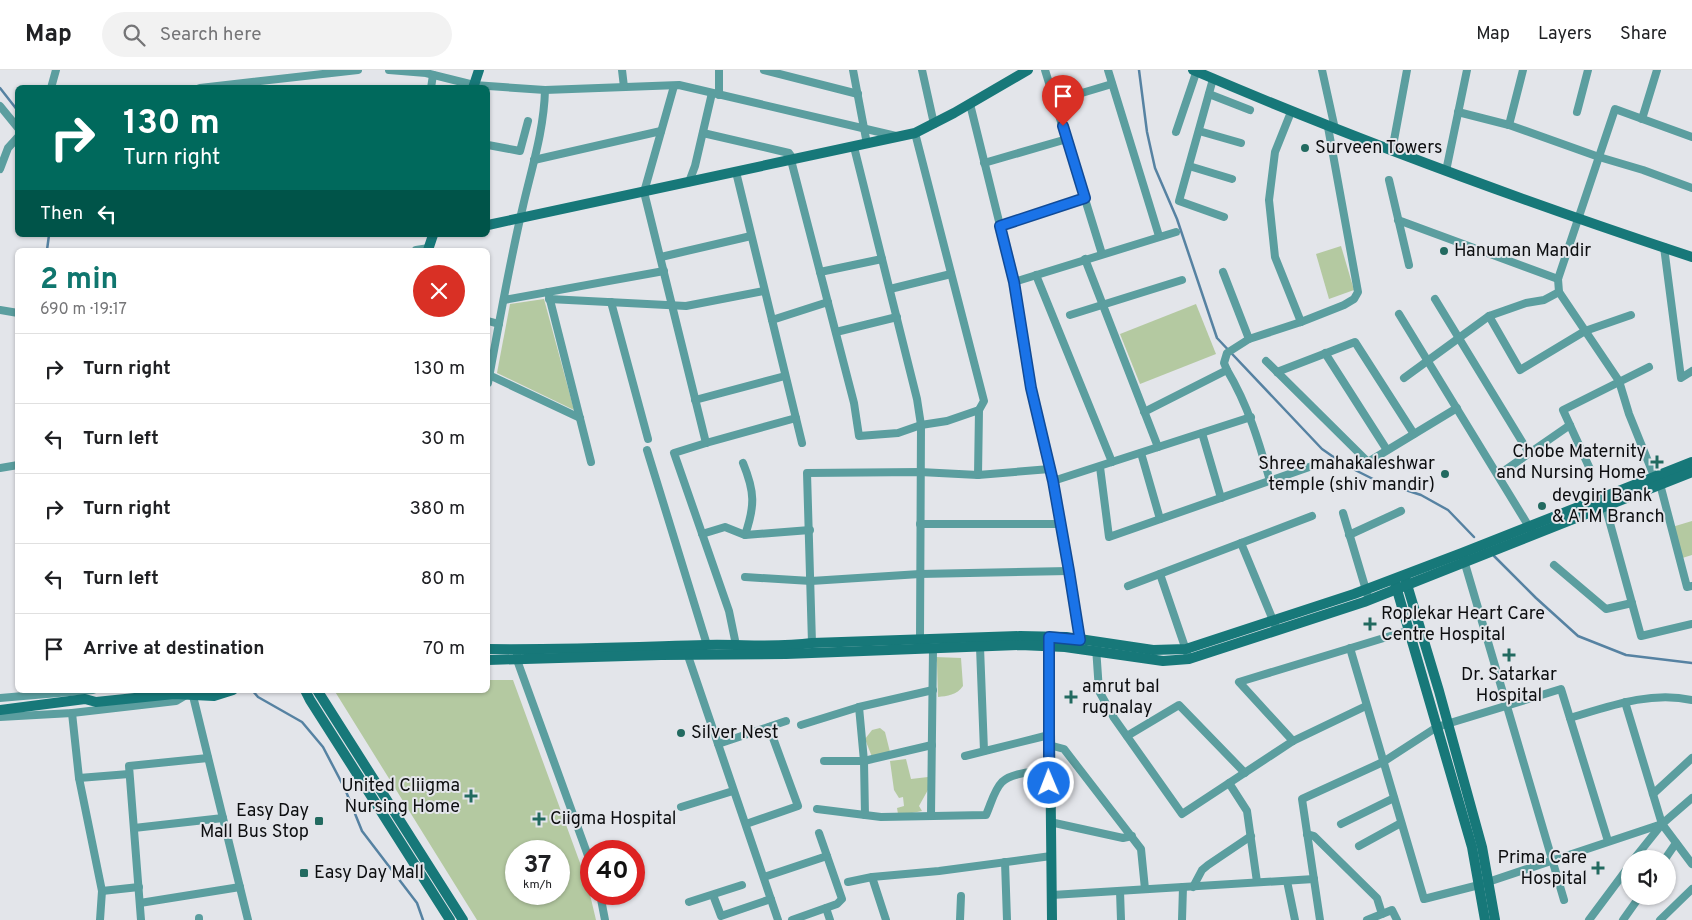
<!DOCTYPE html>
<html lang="en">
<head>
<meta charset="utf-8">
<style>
	body { margin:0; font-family:Overpass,sans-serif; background:#f2f2f2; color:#202124; height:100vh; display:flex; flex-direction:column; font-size:19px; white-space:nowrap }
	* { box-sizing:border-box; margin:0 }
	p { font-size:16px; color:#757577 }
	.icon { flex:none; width:28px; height:28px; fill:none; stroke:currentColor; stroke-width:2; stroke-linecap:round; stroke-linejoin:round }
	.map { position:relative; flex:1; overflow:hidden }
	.drawer { position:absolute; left:15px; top:178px; width:475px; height:445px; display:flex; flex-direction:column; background:#fff; border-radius:8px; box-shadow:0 1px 4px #0004 }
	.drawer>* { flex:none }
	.hud { position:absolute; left:15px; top:15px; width:475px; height:152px; border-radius:8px; box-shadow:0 1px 4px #0004; background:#00695c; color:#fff; overflow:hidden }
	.fabs { position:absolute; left:1621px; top:780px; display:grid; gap:10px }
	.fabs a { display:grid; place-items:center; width:55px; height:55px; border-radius:50%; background:#fff; box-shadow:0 1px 4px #0004; font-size:25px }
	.speed { position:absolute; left:505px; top:770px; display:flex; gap:10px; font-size:25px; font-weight:700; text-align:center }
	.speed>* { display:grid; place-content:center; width:65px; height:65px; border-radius:50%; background:#fff; box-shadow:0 1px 4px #0004; line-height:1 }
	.speed small { font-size:12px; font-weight:400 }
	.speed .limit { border:8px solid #d22; background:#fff; color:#111 }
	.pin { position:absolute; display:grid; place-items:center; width:42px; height:42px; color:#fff; margin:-51px -21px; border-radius:50% 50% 50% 0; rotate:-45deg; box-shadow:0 0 5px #0007 }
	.pin .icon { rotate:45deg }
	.me { position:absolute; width:55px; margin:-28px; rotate:359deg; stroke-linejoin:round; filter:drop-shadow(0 0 4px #0008) }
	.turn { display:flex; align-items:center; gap:18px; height:105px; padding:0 25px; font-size:22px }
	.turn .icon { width:65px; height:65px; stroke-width:2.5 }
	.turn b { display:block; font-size:35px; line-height:42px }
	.then { display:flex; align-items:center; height:48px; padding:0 25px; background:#0003; gap:10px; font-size:19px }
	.round { display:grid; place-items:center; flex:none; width:52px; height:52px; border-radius:26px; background:#f2f2f2 }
	.overview { display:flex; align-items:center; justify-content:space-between; height:85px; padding:0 25px }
	h1 { font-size:30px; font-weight:700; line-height:38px; color:#0f766e }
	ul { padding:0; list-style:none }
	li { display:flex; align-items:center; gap:15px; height:70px; padding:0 25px; border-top:1px solid #e0e0e0 }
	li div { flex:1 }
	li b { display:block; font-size:19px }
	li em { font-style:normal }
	header { display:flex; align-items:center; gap:30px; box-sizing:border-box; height:70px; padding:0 25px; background:#fff; border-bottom:1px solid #e0e0e0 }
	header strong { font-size:24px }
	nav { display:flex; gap:28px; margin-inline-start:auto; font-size:18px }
	.search { width:350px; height:45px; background:#f2f2f2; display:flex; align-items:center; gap:12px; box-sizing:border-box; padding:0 18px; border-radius:28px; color:#757577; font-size:19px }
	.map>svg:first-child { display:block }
	.green { fill:#b4c9a1; fill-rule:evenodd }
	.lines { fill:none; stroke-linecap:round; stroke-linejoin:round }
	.stream { stroke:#5682a2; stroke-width:2.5 }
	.street { stroke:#5b9e9f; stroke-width:8 }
	.secondary { stroke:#177879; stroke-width:10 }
	.route-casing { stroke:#114b97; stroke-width:12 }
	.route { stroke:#1a73e8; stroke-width:9 }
	.poi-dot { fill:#226a60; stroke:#e3e5ea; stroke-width:2 }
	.labels { text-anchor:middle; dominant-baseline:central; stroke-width:4; stroke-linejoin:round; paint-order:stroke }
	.poi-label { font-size:18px; fill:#0d0e10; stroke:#e3e5ea; text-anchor:start }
</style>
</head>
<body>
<header>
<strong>Map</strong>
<div class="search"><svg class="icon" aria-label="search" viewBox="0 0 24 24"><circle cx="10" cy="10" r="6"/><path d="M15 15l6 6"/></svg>Search here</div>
<nav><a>Map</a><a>Layers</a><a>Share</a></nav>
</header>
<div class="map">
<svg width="1692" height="850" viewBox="0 0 1692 850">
	<rect width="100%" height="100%" fill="#e3e5ea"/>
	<g class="green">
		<polygon points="1341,176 1354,220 1329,229 1316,184"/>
		<polygon points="544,229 574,340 497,303 510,234"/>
		<polygon points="1196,234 1216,284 1140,314 1120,264"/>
		<polygon points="1692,451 1692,485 1679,489 1672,457"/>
		<path d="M935 587 961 588 963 616C957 625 947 626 938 627L937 593Z"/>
		<path d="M488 610H513L587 812 596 850H477L334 620H488ZM516 781H559V824H516Z"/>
		<polygon points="880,658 885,662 890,682 872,687 865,669 872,660"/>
		<polygon points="906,689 911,709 928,707 929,718 919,736 922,741 907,744 898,744 897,738 904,736 903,727 899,728 894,720 890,691"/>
	</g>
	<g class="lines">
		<g class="stream">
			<polyline points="1139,0 1147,62 1155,98 1177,149 1217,268 1322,379 1345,395 1375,410 1421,425 1448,440 1474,467"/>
			<polyline points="0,18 18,41"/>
			<polyline points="47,180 49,165"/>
			<polyline points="1494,486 1536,528 1578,566 1626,585 1692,593"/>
			<polyline points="252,620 258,627 302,652 323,677 345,719 362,761 417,833 423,850"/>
		</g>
		<g class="street">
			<polyline points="389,0 426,3 474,15 545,20 679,15 896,66"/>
			<polyline points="622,0 624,17"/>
			<polyline points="719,0 719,25"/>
			<polyline points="764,0 858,24"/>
			<polyline points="853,0 867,74"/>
			<polyline points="922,0 934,54"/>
			<polyline points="1045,0 1102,184"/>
			<polyline points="1108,0 1159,166"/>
			<polyline points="1322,0 1335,59"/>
			<polyline points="1213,9 1179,131 1224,147"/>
			<polyline points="674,16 644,122 706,373"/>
			<polyline points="51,18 56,0"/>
			<polyline points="200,18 358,0"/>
			<polyline points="431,18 433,5"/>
			<polyline points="1209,24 1250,40"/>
			<polyline points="1055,31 1112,14"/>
			<polyline points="970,34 1014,212 1031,318 1053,411 1069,501 1080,573"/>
			<polyline points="0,36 18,58"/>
			<polyline points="1291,42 1275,82 1269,130 1275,187 1301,252"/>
			<polyline points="1458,42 1509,55 1599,87 1643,100 1692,118"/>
			<polyline points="1577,42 1588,0"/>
			<polyline points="1642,49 1657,0"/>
			<polyline points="1509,55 1523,0"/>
			<polyline points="1199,61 1241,73"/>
			<polyline points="1176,62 1197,0"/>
			<polyline points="703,63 789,83 794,90"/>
			<polyline points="488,75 520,81 528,51"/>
			<polyline points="854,77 917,329 921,355 920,569"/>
			<polyline points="1392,81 1407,0"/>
			<polyline points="534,90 661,61"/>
			<polyline points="791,90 854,333 859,366 898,363 921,355 947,351 979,340 984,331 915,63"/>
			<polyline points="984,93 1067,69"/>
			<polyline points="1189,96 1232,109"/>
			<polyline points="0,99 8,78 18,67"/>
			<polyline points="1446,101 1467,0"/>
			<polyline points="736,102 802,373"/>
			<polyline points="1389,110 1409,195"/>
			<polyline points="689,112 695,96 712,23"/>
			<polyline points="1398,150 1558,209"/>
			<polyline points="1000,156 1085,128"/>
			<polyline points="1664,177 1681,308 1692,301"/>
			<polyline points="416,180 429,178"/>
			<polyline points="661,187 751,166"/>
			<polyline points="1085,189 1158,377"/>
			<polyline points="820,202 882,189"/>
			<polyline points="1223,202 1249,269 1301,252 1344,235 1354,229 1358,222 1328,57"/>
			<polyline points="1036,205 1112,392"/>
			<polyline points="1014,212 1176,162"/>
			<polyline points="890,219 951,204"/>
			<polyline points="548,222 591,392"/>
			<polyline points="549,229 686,236 764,221"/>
			<polyline points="1435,229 1529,383"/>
			<polyline points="504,230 664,201"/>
			<polyline points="611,232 648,369"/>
			<polyline points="0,240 18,243"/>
			<polyline points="1399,244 1531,460"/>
			<polyline points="1070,245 1182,210"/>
			<polyline points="1489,246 1520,300 1585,261 1631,245"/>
			<polyline points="772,250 828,232"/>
			<polyline points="488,251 499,254"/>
			<polyline points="836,262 897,247"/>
			<polyline points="1325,283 1387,380"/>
			<polyline points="1266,291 1368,392 1457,338"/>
			<polyline points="1227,300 1224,293 1227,283 1249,269"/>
			<polyline points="1277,302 1355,272 1414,364"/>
			<polyline points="489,305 580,348"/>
			<polyline points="1404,308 1489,246 1526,233 1544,230 1559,222"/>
			<path d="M488 313C499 254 509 195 523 136 532 97 544 60 545 20"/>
			<polyline points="695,330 785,306"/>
			<path d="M1144 342 1227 300C1248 335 1259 372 1270 411"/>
			<polyline points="1202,363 1221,428"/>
			<polyline points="647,380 707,575"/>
			<polyline points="1141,383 1160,449"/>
			<path d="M743 393C755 422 755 436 745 465"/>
			<polyline points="1100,397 1109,467 1315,395"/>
			<polyline points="0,398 18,395"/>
			<polyline points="1590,399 1563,340 1649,297"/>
			<polyline points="978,405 979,340"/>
			<polyline points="1498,405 1570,355"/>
			<polyline points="1654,406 1629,344 1619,311 1559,222 1558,209 1615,39 1692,67"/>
			<polyline points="1053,411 1251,347"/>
			<polyline points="1660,414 1687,517 1692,516"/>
			<polyline points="1605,435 1641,566 1692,554"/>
			<polyline points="1343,443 1369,530"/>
			<polyline points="920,454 1061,454"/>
			<polyline points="702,464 725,457 745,465 810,460"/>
			<polyline points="1349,465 1401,441"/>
			<polyline points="1241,473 1275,555"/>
			<polyline points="1463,487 1564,830"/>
			<polyline points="1554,495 1606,539 1632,533"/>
			<polyline points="1160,504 1187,583"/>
			<polyline points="745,507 811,511 920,504 1069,501"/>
			<polyline points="1128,516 1312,446"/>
			<polyline points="812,573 807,403 920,402 978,405 1050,399"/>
			<polyline points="736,575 729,541 674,383 706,373 796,348"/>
			<polyline points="980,577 984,681"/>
			<polyline points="1096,577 1099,621 1114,648 1182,744 1293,671 1366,636"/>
			<polyline points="1350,578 1424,829 1479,815 1662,754"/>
			<polyline points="686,580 778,850"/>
			<polyline points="517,584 517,590 591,794"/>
			<polyline points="193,626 248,850"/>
			<polyline points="0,628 93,620"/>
			<polyline points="1625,632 1662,754 1692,794"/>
			<polyline points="859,637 864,691 865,745"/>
			<polyline points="72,643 79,708 102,821 100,850"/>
			<polyline points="0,647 72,643 176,631 186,625"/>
			<path d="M1570 648C1610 636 1650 621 1692 630"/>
			<polyline points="801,655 859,637 933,620"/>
			<polyline points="1127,666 1179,635 1245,703"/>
			<polyline points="1293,671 1239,612 1420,557"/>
			<polyline points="718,674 786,651"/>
			<polyline points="1049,675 1064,679 1141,779 1145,819"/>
			<polyline points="965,686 1049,665"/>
			<polyline points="824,691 864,691 932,675"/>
			<polyline points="79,708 129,704"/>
			<polyline points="1229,713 1247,741 1257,812"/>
			<polyline points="1653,724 1692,688"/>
			<polyline points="681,737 733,721"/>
			<path d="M817 739 881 747 986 745C991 734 994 720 1002 712 1013 702 1036 702 1049 699"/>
			<polyline points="931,746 933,579"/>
			<polyline points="1050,752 1123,768 1132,766"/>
			<polyline points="746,754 798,736 769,657"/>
			<polyline points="1341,754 1394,728"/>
			<polyline points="134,758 223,748"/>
			<polyline points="1307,764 1314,766 1377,828 1382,844"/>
			<polyline points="1359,776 1401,753"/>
			<polyline points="1634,789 1662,754 1692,728"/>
			<polyline points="1665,789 1676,773"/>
			<polyline points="1005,792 1007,850"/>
			<polyline points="764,807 827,786"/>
			<polyline points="872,807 886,850"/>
			<polyline points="1287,811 1295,850"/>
			<polyline points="848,812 872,807 939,801 1051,786"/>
			<polyline points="1193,817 1202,800 1208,795 1251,766"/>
			<polyline points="102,821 139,817"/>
			<polyline points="1120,821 1121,850"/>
			<polyline points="600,824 605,850"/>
			<polyline points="713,825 721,846 771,829"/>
			<polyline points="1052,825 1314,809"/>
			<polyline points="689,832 742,815"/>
			<polyline points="140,833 240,817"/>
			<polyline points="826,838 830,850"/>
			<polyline points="199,848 199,850"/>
			<polyline points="141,850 129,696 208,688"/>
			<polyline points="792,850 837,834 842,829 819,763"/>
			<polyline points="960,850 961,826"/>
			<polyline points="1182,850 1183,817"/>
			<polyline points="1320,850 1302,729 1383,692 1437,657 1561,619 1608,771"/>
			<polyline points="1367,850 1392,840 1397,850"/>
			<polyline points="1589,850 1630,795"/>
			<polyline points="1623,850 1640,826"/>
			<polyline points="1660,850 1692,819"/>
		</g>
		<g class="secondary">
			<path d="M1193 0C1356 70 1523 131 1692 187"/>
			<polyline points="473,18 479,0"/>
			<polyline points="488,155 915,63 954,43 1028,0"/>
			<polyline points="428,180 433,165"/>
			<polyline points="1405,508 1439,621 1482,777 1495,850"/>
			<polyline points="1395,513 1472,777 1485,850"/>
			<polyline points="1049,570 1052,850"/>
			<path d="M488 579C560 580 633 577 705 575 741 574 777 578 812 573L1020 566 1066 567 1153 580 1186 579 1354 524 1462 483 1692 392"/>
			<polyline points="488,590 661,585 786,584 1020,575 1065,577 1163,591 1189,589 1364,532 1692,402"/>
			<polyline points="305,620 310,630 450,850"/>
			<polyline points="317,620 463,850"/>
			<polyline points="0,640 85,629 96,632 174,624 214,626 233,620"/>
		</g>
	</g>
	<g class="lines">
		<defs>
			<polyline id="route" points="1049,713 1049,567 1080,570 1069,501 1053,411 1031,318 1014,212 1000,156 1085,128 1063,56"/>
		</defs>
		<use href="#route" class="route-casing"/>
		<use href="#route" class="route"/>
	</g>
	<g class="poi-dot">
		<circle cx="1305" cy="78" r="5"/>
		<circle cx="1444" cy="181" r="5"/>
		<path d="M1654.5 384.5h5v5h5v5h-5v5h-5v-5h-5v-5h5z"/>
		<circle cx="1445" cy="404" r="5"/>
		<circle cx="1542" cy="436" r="5"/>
		<path d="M1367.5 546.5h5v5h5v5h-5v5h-5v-5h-5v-5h5z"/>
		<path d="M1506.5 577.5h5v5h5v5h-5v5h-5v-5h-5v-5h5z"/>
		<path d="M1068.5 619.5h5v5h5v5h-5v5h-5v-5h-5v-5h5z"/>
		<circle cx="681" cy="663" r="5"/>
		<path d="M468.5 718.5h5v5h5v5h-5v5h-5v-5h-5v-5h5z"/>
		<path d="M536.5 741.5h5v5h5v5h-5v5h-5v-5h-5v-5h5z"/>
		<rect x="314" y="746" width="10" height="10" rx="2.5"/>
		<path d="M1595.5 790.5h5v5h5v5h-5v5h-5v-5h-5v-5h5z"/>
		<rect x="299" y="798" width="10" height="10" rx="2.5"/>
	</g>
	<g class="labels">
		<g class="poi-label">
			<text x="1315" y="78">Surveen Towers</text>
			<text x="1454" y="181">Hanuman Mandir</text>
			<text x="1646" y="382" text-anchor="end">Chobe Maternity<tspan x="1646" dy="21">and Nursing Home</tspan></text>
			<text x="1435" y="394" text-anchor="end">Shree mahakaleshwar<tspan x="1435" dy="21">temple (shiv mandir)</tspan></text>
			<text x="1552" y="426">devgiri Bank<tspan x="1552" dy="21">&amp; ATM Branch</tspan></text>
			<text x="1381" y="544">Roplekar Heart Care<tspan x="1381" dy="21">Centre Hospital</tspan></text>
			<text x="1509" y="605" text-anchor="middle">Dr. Satarkar<tspan x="1509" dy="21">Hospital</tspan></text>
			<text x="1082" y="617">amrut bal<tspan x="1082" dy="21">rugnalay</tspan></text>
			<text x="691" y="663">Silver Nest</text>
			<text x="460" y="716" text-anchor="end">United CIiigma<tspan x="460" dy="21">Nursing Home</tspan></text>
			<text x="309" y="741" text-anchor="end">Easy Day<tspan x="309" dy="21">Mall Bus Stop</tspan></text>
			<text x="550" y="749">Ciigma Hospital</text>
			<text x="1587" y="788" text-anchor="end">Prima Care<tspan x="1587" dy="21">Hospital</tspan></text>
			<text x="314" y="803">Easy Day Mall</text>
		</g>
	</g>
</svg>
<div class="fabs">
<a><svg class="icon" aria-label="sound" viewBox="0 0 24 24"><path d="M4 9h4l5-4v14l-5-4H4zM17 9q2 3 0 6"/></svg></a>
</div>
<div class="speed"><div>37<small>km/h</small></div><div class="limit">40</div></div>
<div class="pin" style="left:1063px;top:56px;background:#d93025"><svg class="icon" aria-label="arrive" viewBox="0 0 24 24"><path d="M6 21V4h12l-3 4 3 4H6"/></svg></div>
<svg class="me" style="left:1049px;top:713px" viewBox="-20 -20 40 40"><circle r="17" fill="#1a73e8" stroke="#fff" stroke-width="3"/><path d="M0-11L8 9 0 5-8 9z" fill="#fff"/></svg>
<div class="hud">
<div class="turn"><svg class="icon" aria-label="right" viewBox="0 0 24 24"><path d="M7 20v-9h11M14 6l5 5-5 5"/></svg><div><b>130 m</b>Turn right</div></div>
<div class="then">Then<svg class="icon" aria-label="left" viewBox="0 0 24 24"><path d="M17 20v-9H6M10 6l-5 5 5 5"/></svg></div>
</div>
<section class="drawer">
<div class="overview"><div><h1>2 min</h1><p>690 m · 19:17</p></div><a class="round" style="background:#d93025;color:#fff"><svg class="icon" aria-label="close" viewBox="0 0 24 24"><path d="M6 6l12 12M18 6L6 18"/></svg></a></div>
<ul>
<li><svg class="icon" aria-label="right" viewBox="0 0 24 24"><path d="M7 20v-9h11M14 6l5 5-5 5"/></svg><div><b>Turn right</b></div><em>130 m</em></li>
<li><svg class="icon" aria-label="left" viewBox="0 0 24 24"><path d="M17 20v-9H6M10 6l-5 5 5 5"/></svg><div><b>Turn left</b></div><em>30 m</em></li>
<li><svg class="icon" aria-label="right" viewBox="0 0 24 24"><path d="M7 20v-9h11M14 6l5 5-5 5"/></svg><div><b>Turn right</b></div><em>380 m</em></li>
<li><svg class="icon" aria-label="left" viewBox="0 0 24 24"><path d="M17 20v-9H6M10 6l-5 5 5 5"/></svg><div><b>Turn left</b></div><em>80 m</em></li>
<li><svg class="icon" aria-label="arrive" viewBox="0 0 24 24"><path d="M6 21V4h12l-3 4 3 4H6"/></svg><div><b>Arrive at destination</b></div><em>70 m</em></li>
</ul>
</section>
</div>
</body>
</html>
